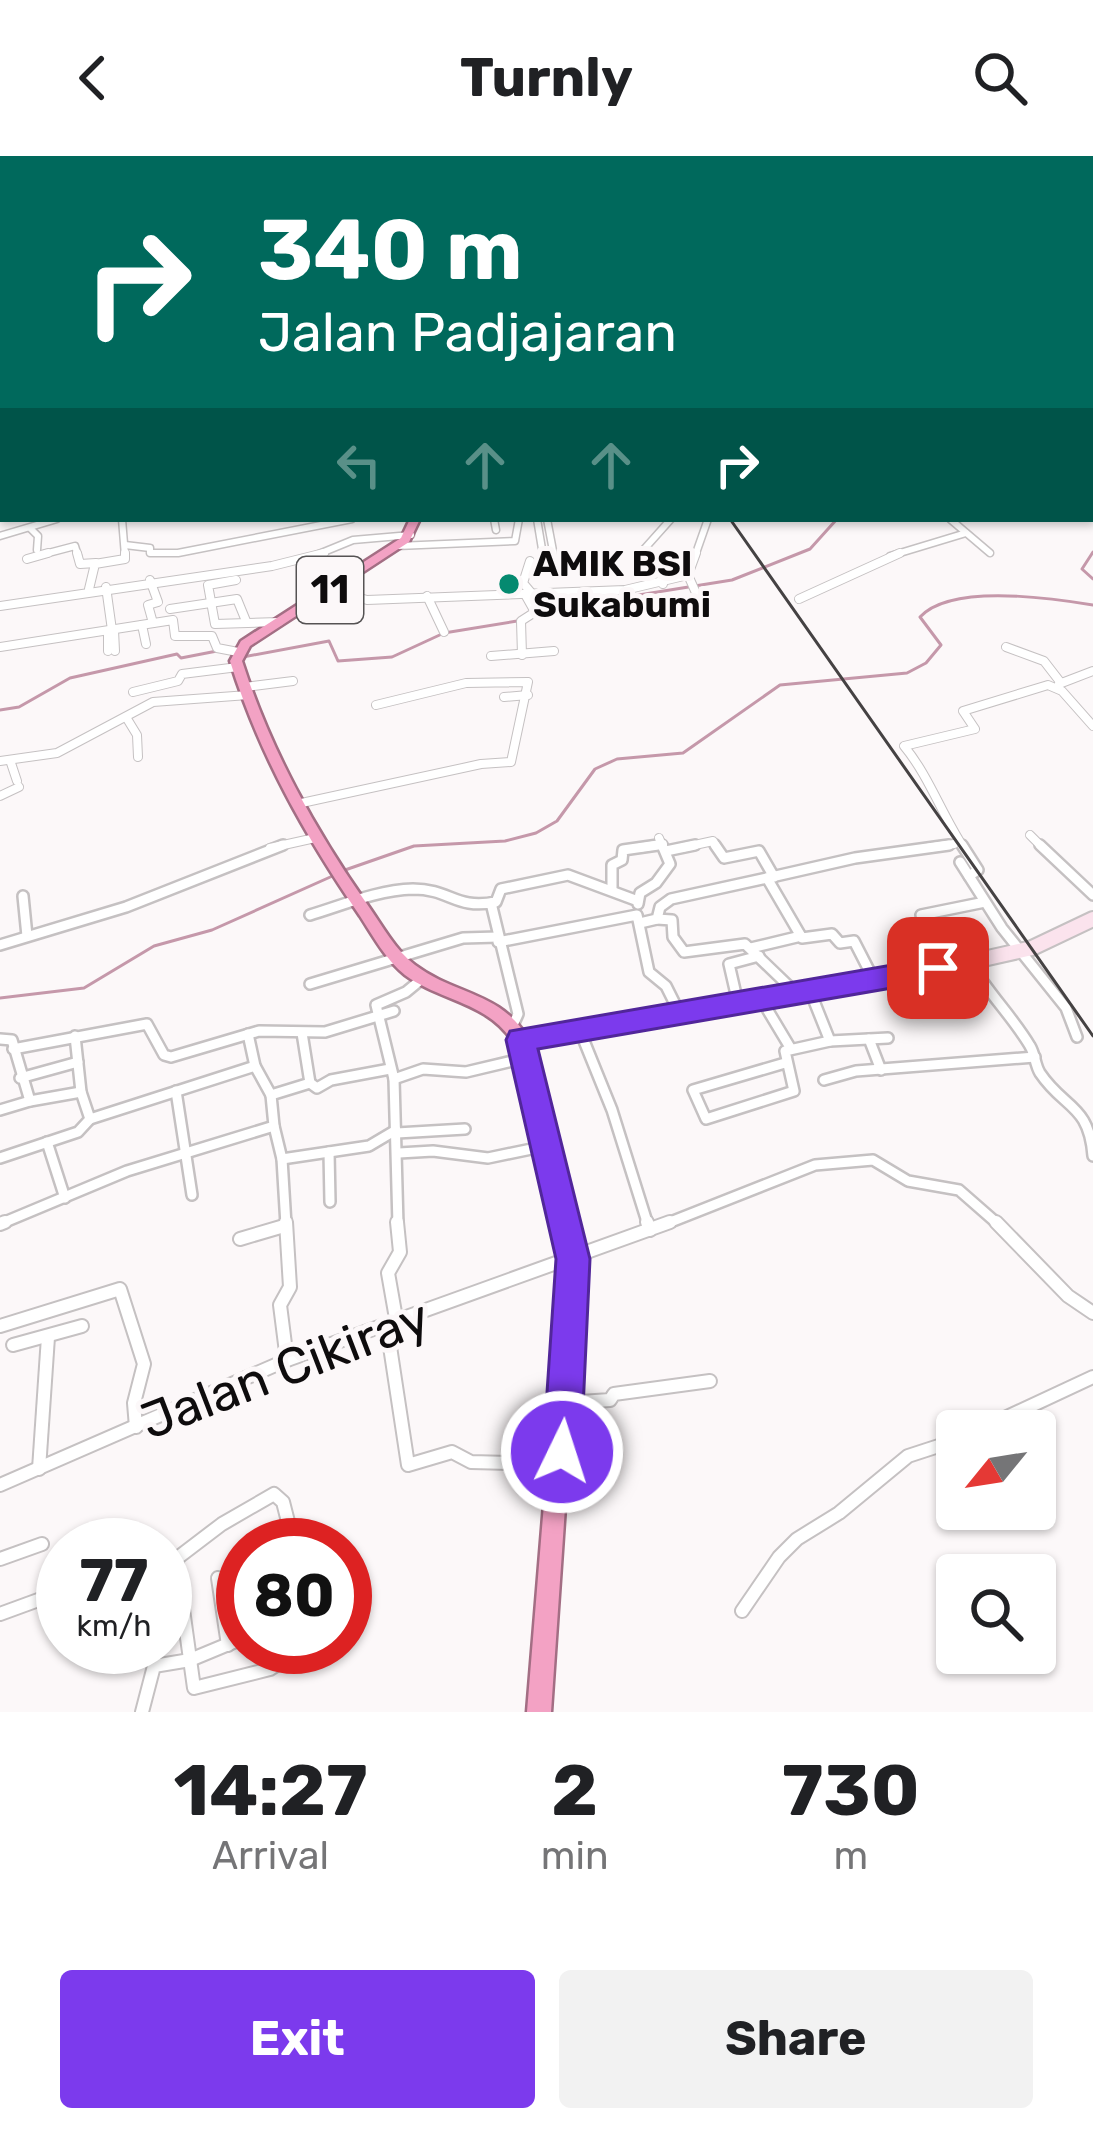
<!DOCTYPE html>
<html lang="en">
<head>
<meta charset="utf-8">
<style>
	body { margin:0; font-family:Rubik,sans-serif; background:#f2f2f2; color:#202124; height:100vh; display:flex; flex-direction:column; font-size:45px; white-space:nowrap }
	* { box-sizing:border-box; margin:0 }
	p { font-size:39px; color:#757577 }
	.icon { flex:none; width:66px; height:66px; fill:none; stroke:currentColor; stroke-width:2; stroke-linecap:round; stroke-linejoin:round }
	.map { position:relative; height:1556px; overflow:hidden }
	.side { display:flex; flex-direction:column; background:#fff; flex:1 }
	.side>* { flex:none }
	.guide { position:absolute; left:0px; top:0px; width:1095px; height:366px; box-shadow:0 3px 9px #0004; background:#00695c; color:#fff; overflow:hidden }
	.needle { width:78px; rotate:240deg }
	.fabs { position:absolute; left:936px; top:1254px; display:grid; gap:24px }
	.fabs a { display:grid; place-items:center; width:120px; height:120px; border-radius:12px; background:#fff; box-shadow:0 3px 9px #0004; font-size:60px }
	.speed { position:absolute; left:36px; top:1362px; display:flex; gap:24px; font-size:60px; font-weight:700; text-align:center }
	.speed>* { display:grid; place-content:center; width:156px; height:156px; border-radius:50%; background:#fff; box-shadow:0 3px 9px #0004; line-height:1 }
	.speed small { font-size:30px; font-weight:400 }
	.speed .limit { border:18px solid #d22; background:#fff; color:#111 }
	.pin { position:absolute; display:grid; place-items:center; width:102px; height:102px; color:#fff; margin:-51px; border-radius:24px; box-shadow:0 6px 18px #0006 }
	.me { position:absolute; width:132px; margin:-66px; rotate:4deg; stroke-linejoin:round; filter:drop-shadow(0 0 9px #0008) }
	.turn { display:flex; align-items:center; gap:42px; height:252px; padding:0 60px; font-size:54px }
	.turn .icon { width:156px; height:156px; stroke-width:2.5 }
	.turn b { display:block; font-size:84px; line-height:102px }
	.lanes { display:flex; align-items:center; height:114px; padding:0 60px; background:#0003; justify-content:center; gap:60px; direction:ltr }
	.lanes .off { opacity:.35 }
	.eta { display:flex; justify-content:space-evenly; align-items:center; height:204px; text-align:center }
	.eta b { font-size:72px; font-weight:700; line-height:84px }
	.primary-button { display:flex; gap:24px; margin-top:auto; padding:24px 60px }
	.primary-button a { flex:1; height:138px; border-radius:12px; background:#7c3aed; color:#fff; font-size:48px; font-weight:700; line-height:138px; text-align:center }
	.primary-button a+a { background:#f2f2f2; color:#202124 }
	header { display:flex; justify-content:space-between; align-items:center; height:156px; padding:0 60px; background:#fff; font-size:54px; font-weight:700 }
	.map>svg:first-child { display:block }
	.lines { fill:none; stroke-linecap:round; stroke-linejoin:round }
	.stream { stroke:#c598aa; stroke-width:3 }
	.street-far4-casing { stroke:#c5c1c2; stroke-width:6 }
	.street-far3-casing { stroke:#c5c1c2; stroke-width:9 }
	.street-far2-casing { stroke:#c5c1c2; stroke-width:10 }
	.street-far1-casing { stroke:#c5c1c2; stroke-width:14 }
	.street-casing { stroke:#c5c1c2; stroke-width:16 }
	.secondary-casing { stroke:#c5c1c2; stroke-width:18 }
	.highway-casing { stroke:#a36e84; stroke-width:5 }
	.street-far4 { stroke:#fff; stroke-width:4.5 }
	.street-far3 { stroke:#fff; stroke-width:6 }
	.street-far2 { stroke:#fff; stroke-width:8 }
	.street-far1 { stroke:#fff; stroke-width:9 }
	.street { stroke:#fff; stroke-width:12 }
	.secondary { stroke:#fbe3ed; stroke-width:14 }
	.highway { fill:#f3a2c4; fill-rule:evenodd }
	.rail { stroke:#454243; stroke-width:3 }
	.route { fill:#7c3aed; stroke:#51269a; stroke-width:3 }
	.poi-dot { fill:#058a70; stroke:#fcf8f9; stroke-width:4.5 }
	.labels { text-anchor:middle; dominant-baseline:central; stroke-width:10; stroke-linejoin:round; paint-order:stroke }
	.far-poi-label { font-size:36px; font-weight:bold; fill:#0e0c0d; stroke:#fcf8f9; text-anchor:start }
	.shield { fill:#fcf8f9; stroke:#555354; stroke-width:3 }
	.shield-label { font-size:39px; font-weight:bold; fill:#0e0c0d }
	.near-street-label { font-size:51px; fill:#0e0c0d; stroke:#fcf8f9 }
</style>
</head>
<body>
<header><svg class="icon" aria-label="back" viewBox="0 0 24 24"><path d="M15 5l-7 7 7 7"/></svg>Turnly<svg class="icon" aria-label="search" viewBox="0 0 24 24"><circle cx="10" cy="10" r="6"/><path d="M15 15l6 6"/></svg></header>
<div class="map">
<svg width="1093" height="1556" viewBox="0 0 1093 1556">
	<rect width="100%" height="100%" fill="#fcf8f9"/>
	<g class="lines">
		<g class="stream">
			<polyline points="9,3 36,0"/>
			<polyline points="62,3 80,0"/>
			<polyline points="1021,3 1026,0"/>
			<polyline points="1093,396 1082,413 1093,423"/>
			<polyline points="536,457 592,456 620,442 732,424 810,393 837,363"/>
			<polyline points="243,501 329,485 338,505 392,501 444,477 517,465"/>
			<polyline points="0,554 19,551 70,522 177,498 181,502 217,495"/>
			<path d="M345 714 414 690 505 685 536 677 557 665 595 613 617 603 683 597 780 529 907 517 926 507 941 489 920 461C951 427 1051 442 1093 449"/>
			<polyline points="0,842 84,832 154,790 212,774 337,718"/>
		</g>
		<defs>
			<g id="street-far4">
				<polyline points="113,0 130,0"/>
				<polyline points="141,0 154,0"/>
				<polyline points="568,0 580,0"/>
				<polyline points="668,0 674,3"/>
				<polyline points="0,1 13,0"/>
				<polyline points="165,3 216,0"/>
				<polyline points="289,3 304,0"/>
				<polyline points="646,3 661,0"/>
				<polyline points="737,3 751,0"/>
				<polyline points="823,3 831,0"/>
			</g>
			<g id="street-far3">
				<polyline points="0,223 3,229"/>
				<polyline points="0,265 3,271"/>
				<polyline points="122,363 125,400"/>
				<polyline points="494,363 496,374"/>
				<polyline points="537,363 542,393"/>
				<polyline points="547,363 554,400"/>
				<polyline points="950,363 990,397"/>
				<polyline points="31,373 38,380 37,394"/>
				<polyline points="0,380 57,363"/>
				<polyline points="125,389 150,392 150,397 178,397 352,363"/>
				<polyline points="397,390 515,385 519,363"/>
				<polyline points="37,400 75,390 78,400"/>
				<polyline points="314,400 353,384 411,379"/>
				<polyline points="638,400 671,363"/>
				<polyline points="695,400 708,363"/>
				<polyline points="890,400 966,377"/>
			</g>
			<g id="street-far2">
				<polyline points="77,397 80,408 96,407"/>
				<polyline points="641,397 634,405 667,410 663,428"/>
				<polyline points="27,403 48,397"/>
				<polyline points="530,405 523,427 534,440"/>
				<polyline points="688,419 700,446"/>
				<polyline points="150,424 158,446 148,449 153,467"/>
				<polyline points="236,424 208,429 215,468 279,466"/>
				<polyline points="341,427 353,440 367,444 625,434 688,419 696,397"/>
				<polyline points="106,431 112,474"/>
				<polyline points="89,433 95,408 125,403 125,397"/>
				<polyline points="427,440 444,476"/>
				<polyline points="799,443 900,397"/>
				<polyline points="0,450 272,410 324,397"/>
				<polyline points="170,453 237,443 246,465"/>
				<polyline points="142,469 146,488"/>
				<polyline points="114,474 115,495"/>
				<polyline points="108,475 108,495"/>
				<polyline points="0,491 173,464 175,480 212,480 217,492 238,496"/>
				<polyline points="1006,491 1044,505 1061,527"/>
				<polyline points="522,499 521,465 535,456 526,440"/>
				<polyline points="491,500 554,495"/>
				<polyline points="1059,528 1093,515"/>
				<polyline points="245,531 293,525"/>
				<polyline points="133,536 178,525 182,518 238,511"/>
				<polyline points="504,541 528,539"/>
				<polyline points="126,561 137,579 138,601"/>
				<polyline points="10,604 17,625"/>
				<polyline points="0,605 57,597 153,546 248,539"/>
				<polyline points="0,640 19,631"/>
				<polyline points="297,648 481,608 511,606 528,526 466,527 376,549"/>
				<polyline points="1030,679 1043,692"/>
				<polyline points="659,682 663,692"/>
				<polyline points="270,692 315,682"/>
				<polyline points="638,692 663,688"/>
				<polyline points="681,692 713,685 717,692"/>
				<polyline points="927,692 954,688"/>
				<path d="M964 692C942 659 929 620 904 590L975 573 963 555 1048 529 1062 535 1093 570"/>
			</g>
			<g id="street-far1">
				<polyline points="715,689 724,702 759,695 774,721"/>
				<polyline points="962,689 978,714 969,720"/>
				<polyline points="1040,689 1093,739"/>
				<polyline points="666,695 695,689"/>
				<polyline points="960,706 1002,772 1066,852 1077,881"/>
				<polyline points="767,722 855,702 949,689"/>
				<polyline points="612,734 612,709 622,704 623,694 658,689"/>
				<polyline points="23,740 27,780"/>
				<polyline points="491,747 518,858 513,869"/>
				<polyline points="638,748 640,737 656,727 670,708 662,689"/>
				<path d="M310 759C343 749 378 734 413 733 451 733 455 754 496 746L501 733 568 719 638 745"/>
				<polyline points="921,759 985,746"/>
				<polyline points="657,763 672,764 673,781 684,796 745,788 796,837"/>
				<polyline points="640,767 657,763 660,751 671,743 767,722 802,782 832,778 840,787 854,785 874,824"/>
				<polyline points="498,786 637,759 649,816 666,830 679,856"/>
				<polyline points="0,789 126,751 283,689"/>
				<polyline points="751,792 801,780"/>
				<path d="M970 806C987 836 1013 861 1030 890 1035 898 1035 909 1040 917 1064 953 1089 948 1093 1000"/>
				<polyline points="310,828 463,782 498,781"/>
				<polyline points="761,843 791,893"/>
				<polyline points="738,847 729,808 759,800"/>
				<polyline points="580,875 612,954 648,1069"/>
				<polyline points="248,878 255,910 271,939"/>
				<polyline points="75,880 81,936 90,963 255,910"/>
				<polyline points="0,883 12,884 30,945 81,936"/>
				<polyline points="869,883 881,914"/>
				<polyline points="830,885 888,882"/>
				<polyline points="13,893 147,868 164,899 171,901 259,875 325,876 394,855"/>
				<polyline points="785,907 693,934 706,963 794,935 785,895 830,885 810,835"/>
				<polyline points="20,922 78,906"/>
				<polyline points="394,923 423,913 466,916 525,902"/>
				<polyline points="824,924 856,915 1035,901"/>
				<polyline points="310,927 317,932 331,924 390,913"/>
				<polyline points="176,935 192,1039"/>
				<polyline points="0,954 30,945"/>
				<polyline points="274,970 282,1003 286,1069"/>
				<polyline points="397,977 465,973"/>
				<polyline points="47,986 65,1042"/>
				<polyline points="329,996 330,1046"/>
				<polyline points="399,997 433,995 488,1002 546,990"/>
				<polyline points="0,1002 78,976 90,963"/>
				<polyline points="282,1003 369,990 396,974"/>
				<polyline points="0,1068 127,1015 274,970 271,939 310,927 302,877"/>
				<polyline points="398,1069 394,923 376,849 406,836 423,822"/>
				<polyline points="663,1069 815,1009 873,1004 908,1025 959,1034 999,1069"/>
			</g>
			<g id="street">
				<polyline points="286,1066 290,1131 280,1149 287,1204"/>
				<polyline points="647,1066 650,1074"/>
				<polyline points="996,1066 1068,1140 1093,1157"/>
				<polyline points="0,1068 5,1066"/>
				<polyline points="240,1083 284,1070"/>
				<polyline points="397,1168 388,1117 400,1096 397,1066"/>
				<polyline points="0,1170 120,1133 144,1208 134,1247 136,1271"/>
				<polyline points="387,1171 408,1309 452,1296 471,1306 556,1308"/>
				<polyline points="13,1189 82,1170"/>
				<polyline points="566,1247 610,1244 614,1238 710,1225"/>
				<polyline points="977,1275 1093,1221"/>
				<polyline points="39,1313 48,1181"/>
				<polyline points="0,1329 287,1204 670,1066"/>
				<polyline points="294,1389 283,1346 274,1338 222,1368 176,1403 194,1532 270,1513 302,1492"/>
				<polyline points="0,1403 42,1388"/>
				<polyline points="218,1422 228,1489"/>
				<polyline points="742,1455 779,1401 797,1383 839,1357 908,1300 957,1284"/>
				<polyline points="0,1458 41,1443"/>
				<polyline points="142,1556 154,1510 190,1504 243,1482"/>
			</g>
			<polyline id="secondary" points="521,884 970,806 1032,792 1093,763"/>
			<g id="highway">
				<rect x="0" y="40" width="3" height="4"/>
				<path d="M410 363H420L409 386 250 490 242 505C271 595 315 674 369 751 383 771 396 795 415 809 456 840 501 835 529 884L582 1103 551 1556H527L564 1103 513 886C488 846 440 845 405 819 386 804 373 780 360 760 305 680 259 598 230 505L241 485 401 382Z"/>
			</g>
		</defs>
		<use href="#street-far4" class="street-far4-casing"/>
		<use href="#street-far3" class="street-far3-casing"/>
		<use href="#street-far2" class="street-far2-casing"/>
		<use href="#street-far1" class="street-far1-casing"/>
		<use href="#street" class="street-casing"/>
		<use href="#secondary" class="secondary-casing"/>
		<use href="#highway" class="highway-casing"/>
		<use href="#street-far4" class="street-far4"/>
		<use href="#street-far3" class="street-far3"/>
		<use href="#street-far2" class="street-far2"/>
		<use href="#street-far1" class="street-far1"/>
		<use href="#street" class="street"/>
		<use href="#secondary" class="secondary"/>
		<use href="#highway" class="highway"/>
		<polyline class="rail" points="730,363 1093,880"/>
	</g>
	<polygon class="route" points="938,801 948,805 952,812 948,820 938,824 538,893 590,1103 581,1296 575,1310 562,1315 549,1310 543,1296 556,1103 506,884 510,875"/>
	<circle class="poi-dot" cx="509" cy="428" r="12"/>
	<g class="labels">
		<g class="far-poi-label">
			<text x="533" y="407">AMIK BSI<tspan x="533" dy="41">Sukabumi</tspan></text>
		</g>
		<rect class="shield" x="297" y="401" width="66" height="66" rx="9"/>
		<g class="shield-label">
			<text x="330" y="434">11</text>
		</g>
		<g class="near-street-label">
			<text transform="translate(285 1213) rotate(-21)">Jalan Cikiray</text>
		</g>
	</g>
</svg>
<div class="fabs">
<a><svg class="needle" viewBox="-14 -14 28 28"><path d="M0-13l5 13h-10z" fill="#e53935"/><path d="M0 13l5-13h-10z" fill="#757577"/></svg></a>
<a><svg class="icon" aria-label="search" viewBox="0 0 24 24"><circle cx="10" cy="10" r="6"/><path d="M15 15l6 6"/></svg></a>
</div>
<div class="speed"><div>77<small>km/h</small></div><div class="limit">80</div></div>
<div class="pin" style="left:938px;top:812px;background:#d93025"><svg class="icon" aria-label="arrive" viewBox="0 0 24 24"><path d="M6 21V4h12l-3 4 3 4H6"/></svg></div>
<svg class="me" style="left:562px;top:1296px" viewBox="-20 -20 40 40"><circle r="17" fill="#7c3aed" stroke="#fff" stroke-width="3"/><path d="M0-11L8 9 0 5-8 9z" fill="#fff"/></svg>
<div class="guide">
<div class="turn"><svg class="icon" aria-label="right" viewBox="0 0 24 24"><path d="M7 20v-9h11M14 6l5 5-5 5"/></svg><div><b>340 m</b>Jalan Padjajaran</div></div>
<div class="lanes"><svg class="icon off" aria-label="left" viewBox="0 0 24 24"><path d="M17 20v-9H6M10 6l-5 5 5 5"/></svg><svg class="icon off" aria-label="ahead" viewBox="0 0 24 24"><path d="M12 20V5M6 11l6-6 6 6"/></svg><svg class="icon off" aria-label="ahead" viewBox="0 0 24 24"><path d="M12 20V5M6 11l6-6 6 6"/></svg><svg class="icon" aria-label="right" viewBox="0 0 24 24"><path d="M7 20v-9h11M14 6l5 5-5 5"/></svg></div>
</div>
</div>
<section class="side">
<div class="eta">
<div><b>14:27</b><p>Arrival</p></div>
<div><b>2</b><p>min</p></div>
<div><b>730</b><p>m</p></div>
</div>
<div class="primary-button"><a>Exit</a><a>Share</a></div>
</section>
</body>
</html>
